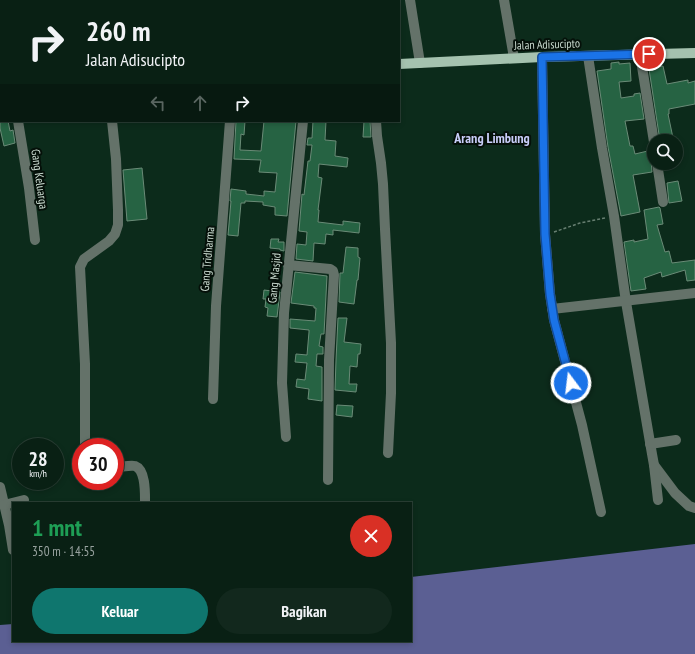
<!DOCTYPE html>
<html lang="id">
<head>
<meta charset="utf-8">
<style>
	body { margin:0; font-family:"PT Sans Narrow",sans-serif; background:#12281d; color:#f1f3f6; height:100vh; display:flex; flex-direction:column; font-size:15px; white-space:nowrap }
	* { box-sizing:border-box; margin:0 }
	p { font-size:13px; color:#99a3a0 }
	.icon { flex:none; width:22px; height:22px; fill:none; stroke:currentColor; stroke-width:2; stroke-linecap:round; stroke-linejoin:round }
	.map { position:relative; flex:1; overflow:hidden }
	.side { position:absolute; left:12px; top:502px; width:400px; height:140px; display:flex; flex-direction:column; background:#092014; border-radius:0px; box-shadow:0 2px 6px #0003,0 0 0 1px #293e34 }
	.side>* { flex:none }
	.hud { position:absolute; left:0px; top:0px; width:400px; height:122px; box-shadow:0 2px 6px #0003,0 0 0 1px #293e34; background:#092014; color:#f1f3f6; overflow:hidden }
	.tools { position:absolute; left:647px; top:134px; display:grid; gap:8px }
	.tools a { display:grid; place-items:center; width:36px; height:36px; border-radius:50%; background:#092014; box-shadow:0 2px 6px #0003,0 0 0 1px #293e34; font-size:20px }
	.speed { position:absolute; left:12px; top:438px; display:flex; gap:8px; font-size:20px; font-weight:700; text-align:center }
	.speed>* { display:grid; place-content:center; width:52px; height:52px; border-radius:50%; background:#092014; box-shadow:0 2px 6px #0003,0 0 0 1px #293e34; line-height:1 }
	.speed small { font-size:10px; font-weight:400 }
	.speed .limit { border:6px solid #d22; background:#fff; color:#111 }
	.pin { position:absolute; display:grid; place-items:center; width:34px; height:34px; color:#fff; margin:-17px; border:2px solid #fff; border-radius:50%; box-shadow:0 1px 4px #0007 }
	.me { position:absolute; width:44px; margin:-22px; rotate:345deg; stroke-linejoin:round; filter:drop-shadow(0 0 3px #0008) }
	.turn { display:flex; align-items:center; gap:14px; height:84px; padding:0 20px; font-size:18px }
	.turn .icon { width:52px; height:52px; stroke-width:2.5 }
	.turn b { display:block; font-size:28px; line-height:34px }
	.lanes { display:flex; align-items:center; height:38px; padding:0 20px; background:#0003; justify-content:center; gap:20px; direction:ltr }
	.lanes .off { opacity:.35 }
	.round { display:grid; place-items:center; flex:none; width:42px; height:42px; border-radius:21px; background:#12281d }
	.overview { display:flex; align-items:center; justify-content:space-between; height:68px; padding:0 20px }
	h1 { font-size:24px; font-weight:700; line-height:30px; color:#1e9e55 }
	.primary-button { display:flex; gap:8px; margin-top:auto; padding:8px 20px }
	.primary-button a { flex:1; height:46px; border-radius:24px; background:#0f766e; color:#fff; font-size:16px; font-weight:700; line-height:46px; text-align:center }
	.primary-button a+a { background:#12281d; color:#f1f3f6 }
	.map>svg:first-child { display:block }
	.water { fill:#5b5f93 }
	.building { fill:#266343; stroke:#6a8b77 }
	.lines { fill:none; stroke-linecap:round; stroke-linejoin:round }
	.path { stroke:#677f71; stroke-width:1.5; stroke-dasharray:3 2; stroke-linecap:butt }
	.minor { stroke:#647269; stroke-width:10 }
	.major { stroke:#a5c2af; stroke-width:10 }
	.route-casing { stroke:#114b97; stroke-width:10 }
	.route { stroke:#1a73e8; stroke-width:7 }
	.labels { text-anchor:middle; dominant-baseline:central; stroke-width:4; stroke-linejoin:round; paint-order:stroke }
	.street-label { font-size:12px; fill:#cadbd0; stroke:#051009 }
	.quarter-label { font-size:14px; font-weight:bold; fill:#c9cef9; stroke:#051009 }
</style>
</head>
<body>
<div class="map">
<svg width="695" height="654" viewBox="0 0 695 654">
	<rect width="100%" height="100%" fill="#0c2b1b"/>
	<polygon class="water" points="695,544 695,654 0,654 0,625 13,624 13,641 411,641 411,577"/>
	<g class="building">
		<polygon points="619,62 619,64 630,63 631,81 619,82 621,98 634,96 634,94 640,93 644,119 625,121 630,146 633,146 635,154 652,150 654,158 651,161 652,172 633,175 640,212 621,216 608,147 597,71 611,69 611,63"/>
		<polygon points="663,66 667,84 688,80 688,83 695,81 695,104 669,109 669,114 668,114 673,138 660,141 649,69"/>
		<polygon points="0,121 8,121 10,131 13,130 15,143 4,146 0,128"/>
		<polygon points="236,121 245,121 244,135 241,134 240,150 261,151 264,121 296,121 287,216 275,215 275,207 263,205 263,202 245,201 245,203 241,203 238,236 228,235 231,201 230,201 231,189 246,191 246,194 264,196 264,191 275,192 277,173 259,172 261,160 234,159"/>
		<polygon points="313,121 326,121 325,140 336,141 335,156 348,158 347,167 319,164 318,177 322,178 318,210 319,210 318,222 343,225 343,221 360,223 359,233 333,230 333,235 326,234 325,244 314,243 313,261 296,259 297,244 306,245 307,232 299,231 302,194 304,195 308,161 310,161 312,145 307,145 308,138 312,138"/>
		<polygon points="364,121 370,121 371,137 363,137"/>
		<polygon points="142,168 147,219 127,221 123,170"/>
		<polygon points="678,181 682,201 669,203 667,183"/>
		<polygon points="659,207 660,208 663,224 657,225 665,252 669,251 672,263 695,260 695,280 687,281 685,270 662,277 661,272 644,278 646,289 631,291 624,242 634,240 634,242 648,239 644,210"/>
		<polygon points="271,239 279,239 278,242 284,242 284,251 280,250 280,249 270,248"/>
		<polygon points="346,247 358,248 358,257 360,258 358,280 357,280 354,304 339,302 340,273 343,273"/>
		<polygon points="295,272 327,276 324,334 321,334 319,346 323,347 323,354 317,354 316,366 322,367 322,401 308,399 309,389 296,387 297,379 305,380 307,363 295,362 296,354 307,355 309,332 309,330 290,328 290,319 315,321 316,308 314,308 314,306 291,303"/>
		<polygon points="264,290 280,292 277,317 267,316 268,308 265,307 266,299 263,299"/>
		<polygon points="338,318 347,318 344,342 361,344 360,354 358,354 357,367 350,366 349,384 357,384 356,392 335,390 336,360"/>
		<polygon points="337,405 353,406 352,417 336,415"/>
	</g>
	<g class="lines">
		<polyline class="path" points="554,232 580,223 605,218"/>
		<g class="minor">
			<polyline points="2,0 2,1"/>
			<polyline points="44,0 44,1"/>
			<polyline points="118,0 118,1"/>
			<polyline points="162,0 162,1"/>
			<polyline points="360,0 360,1"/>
			<polyline points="410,0 420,63"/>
			<polyline points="504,0 514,58"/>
			<polyline points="640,54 654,142"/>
			<polyline points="588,56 602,148 614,216 626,302 652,454 654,465 675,493 689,506 695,508"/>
			<polyline points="542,57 545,234 550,294 554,320 582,425 601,512"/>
			<polyline points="18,121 29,188 35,240"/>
			<polyline points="376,121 377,136 381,163 383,184 385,229 391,343 391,393 388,453"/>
			<polyline points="657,163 663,202"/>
			<polyline points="288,265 330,269 333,271 334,275 329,360 328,480"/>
			<polyline points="552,309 695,293"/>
			<polyline points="213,399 216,306 230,121"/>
			<polyline points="286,437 282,383 284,313 303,121"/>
			<polyline points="650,444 676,440"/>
			<polyline points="85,447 85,364 80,267 84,259 109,241 115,234 118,225 118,210 116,159 112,121"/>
			<polyline points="654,465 658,500"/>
			<path d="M115 467C120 467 131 465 135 466 146 470 145 494 145 503"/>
			<polyline points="0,487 9,525 13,550"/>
			<polyline points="4,505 24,500"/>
		</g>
		<g class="major">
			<polyline points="399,64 542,57 695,53"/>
			<polyline points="0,85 1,85"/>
		</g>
	</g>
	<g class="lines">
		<defs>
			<polyline id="route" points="571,383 554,320 550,294 545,234 542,57 649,54"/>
		</defs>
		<use href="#route" class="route-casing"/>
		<use href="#route" class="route"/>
	</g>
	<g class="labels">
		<g class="street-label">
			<text transform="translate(547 44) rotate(-2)">Jalan Adisucipto</text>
			<text transform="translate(40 179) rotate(82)">Gang Keluarga</text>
			<text transform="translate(207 259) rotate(-85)">Gang Tridharma</text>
			<text transform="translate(274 278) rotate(-85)">Gang Masjid</text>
		</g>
		<g class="quarter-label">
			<text x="492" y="138">Arang Limbung</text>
		</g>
	</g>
</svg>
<div class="tools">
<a><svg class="icon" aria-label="search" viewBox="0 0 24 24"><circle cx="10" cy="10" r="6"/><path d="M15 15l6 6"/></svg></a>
</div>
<div class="speed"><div>28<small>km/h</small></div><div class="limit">30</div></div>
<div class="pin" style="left:649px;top:54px;background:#d93025"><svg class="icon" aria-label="arrive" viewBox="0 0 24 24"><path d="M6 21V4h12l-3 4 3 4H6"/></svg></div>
<svg class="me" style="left:571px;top:383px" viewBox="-20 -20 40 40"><circle r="17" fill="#1a73e8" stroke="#fff" stroke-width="3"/><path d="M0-11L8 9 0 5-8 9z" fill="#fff"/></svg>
<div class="hud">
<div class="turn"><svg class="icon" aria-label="right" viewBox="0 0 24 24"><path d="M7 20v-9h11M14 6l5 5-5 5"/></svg><div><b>260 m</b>Jalan Adisucipto</div></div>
<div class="lanes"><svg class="icon off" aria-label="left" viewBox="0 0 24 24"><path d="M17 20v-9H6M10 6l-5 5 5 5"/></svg><svg class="icon off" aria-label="ahead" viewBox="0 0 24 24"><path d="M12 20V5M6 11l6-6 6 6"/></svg><svg class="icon" aria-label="right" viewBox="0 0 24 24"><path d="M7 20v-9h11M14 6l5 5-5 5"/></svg></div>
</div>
<section class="side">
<div class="overview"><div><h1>1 mnt</h1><p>350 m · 14:55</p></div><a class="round" style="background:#d93025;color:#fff"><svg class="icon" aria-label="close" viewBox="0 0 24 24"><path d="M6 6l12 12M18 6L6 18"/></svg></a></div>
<div class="primary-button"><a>Keluar</a><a>Bagikan</a></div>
</section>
</div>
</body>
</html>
